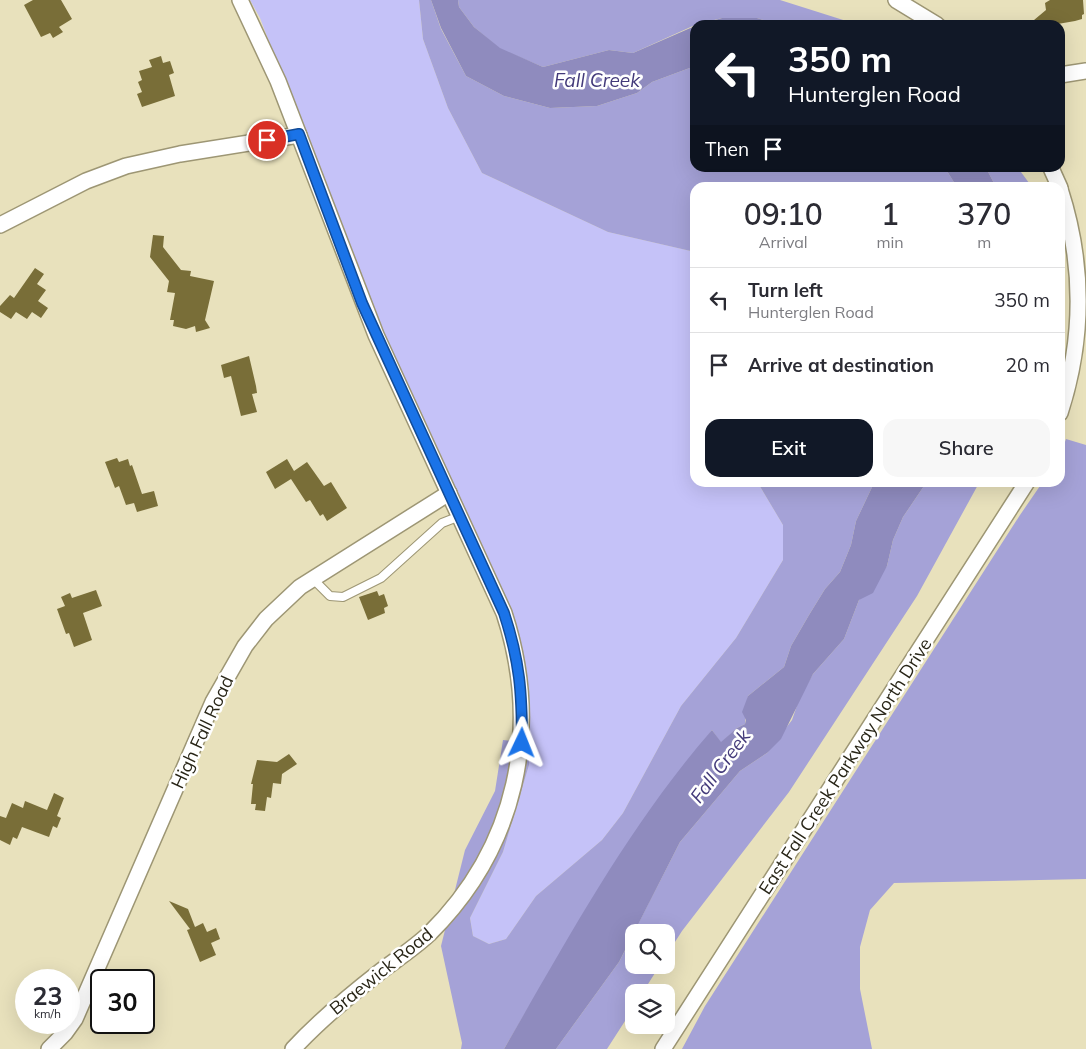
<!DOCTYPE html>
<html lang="en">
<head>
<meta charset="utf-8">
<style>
	body { margin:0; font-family:Mulish,sans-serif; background:#f7f7f7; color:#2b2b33; height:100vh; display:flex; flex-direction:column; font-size:19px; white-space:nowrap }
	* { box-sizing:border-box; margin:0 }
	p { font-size:16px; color:#7c7c81 }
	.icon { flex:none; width:28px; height:28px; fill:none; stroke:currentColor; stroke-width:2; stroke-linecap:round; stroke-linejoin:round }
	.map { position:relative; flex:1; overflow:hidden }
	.side { position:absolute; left:690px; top:182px; width:375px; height:305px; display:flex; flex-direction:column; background:#fff; border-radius:15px; box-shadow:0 5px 20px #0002 }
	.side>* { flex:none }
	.top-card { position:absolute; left:690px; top:20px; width:375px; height:152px; border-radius:15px; box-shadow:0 5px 20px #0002; background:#111827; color:#fff; overflow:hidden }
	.tools { position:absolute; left:625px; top:924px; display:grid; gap:10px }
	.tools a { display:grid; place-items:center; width:50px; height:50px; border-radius:10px; background:#fff; box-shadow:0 5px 20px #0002; font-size:25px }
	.speed { position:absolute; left:15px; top:969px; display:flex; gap:10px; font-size:25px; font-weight:700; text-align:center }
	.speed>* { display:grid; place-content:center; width:65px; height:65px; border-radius:50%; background:#fff; box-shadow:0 5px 20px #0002; line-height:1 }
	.speed small { font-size:12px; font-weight:400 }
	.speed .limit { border:2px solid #111; border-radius:8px; background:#fff; color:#111 }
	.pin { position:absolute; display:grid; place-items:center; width:42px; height:42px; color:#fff; margin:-21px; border:2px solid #fff; border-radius:50%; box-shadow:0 1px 5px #0007 }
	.me { position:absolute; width:55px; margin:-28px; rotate:2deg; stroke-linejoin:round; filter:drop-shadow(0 0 4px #0008) }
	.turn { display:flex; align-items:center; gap:18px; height:105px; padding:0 15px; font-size:22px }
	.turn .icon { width:65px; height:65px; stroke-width:2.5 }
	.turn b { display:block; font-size:35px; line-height:42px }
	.then { display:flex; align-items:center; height:48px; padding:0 15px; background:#0003; gap:10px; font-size:19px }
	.eta { display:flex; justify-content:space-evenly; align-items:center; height:85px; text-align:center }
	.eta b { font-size:30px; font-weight:600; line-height:35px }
	.button { display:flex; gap:10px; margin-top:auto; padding:10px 15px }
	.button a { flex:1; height:58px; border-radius:15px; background:#111827; color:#fff; font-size:20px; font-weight:600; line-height:58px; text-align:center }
	.button a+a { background:#f7f7f7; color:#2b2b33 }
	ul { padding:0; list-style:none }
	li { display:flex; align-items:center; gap:15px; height:65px; padding:0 15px; border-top:1px solid #e1e1e2 }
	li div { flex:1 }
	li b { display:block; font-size:19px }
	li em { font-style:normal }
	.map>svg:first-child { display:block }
	.green { fill:#c5c2f8 }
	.forest { fill:#a5a2d7 }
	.water { fill:#8f8bbe }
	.building { fill:#796e38 }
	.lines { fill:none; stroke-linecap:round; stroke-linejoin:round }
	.service-casing { stroke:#9d9674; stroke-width:10 }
	.minor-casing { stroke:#9d9674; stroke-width:18 }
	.service { stroke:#fff; stroke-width:8 }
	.minor { stroke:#fff; stroke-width:15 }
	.route-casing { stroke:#114b97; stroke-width:12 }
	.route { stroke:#1a73e8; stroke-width:9 }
	.labels { text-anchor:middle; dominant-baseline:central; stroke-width:5; stroke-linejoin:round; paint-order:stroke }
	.street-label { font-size:18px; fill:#282517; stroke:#fff }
	.water-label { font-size:19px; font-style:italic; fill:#433a7a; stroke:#fff }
</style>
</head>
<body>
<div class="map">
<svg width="1086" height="1049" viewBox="0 0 1086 1049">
	<rect width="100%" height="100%" fill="#e8e1bc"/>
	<polygon class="green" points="250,0 419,0 423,39 448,108 482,173 608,232 695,252 695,482 758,483 783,525 783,560 736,638 681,706 623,813 602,840 536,896 506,939 489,944 473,936 470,918 503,852 529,765 529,694 520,641 357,273 260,18"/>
	<g class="forest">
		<polygon points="419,0 431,0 441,29 466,76 504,96 550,108 597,106 637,93 652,82 695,66 695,168 945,168 957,187 695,188 695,252 608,232 482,173 448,108 423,39"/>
		<polygon points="458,0 780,0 859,25 778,25 757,18 722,18 695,25 633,53 609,50 543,67 500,49 474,27 459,7"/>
		<polygon points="986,168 1018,168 1032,187 996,187"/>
		<polygon points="1066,439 1086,445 1086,879 894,883 870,910 860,947 860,989 872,1049 682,1049 705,1006 1020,515 1042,483 1060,482 1060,456"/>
		<polygon points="758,483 874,483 856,521 851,545 840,572 825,589 809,615 791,646 784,667 748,696 745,724 737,728 721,743 712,730 573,932 504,1049 461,1049 462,1043 441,946 465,850 495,791 503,740 529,743 529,765 503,852 470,918 473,936 489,944 506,939 536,896 602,840 623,813 681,706 736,638 783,560 783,525"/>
		<polygon points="926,483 979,483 917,596 789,792 682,931 666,956 666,932 634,932 680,842 740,771 767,753 792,720 800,697 813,674 844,639 859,600 887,566 893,540 903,517"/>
		<polygon points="634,933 634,965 660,965 643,992 634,992 634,1007 607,1049 556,1049 619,962"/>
	</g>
	<g class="water">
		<polygon points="431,0 458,0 459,7 474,27 500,48 543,67 609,50 633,53 695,26 695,66 652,82 637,93 597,106 550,108 504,96 466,76 441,28"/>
		<polygon points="722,18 757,18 778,25 698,25"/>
		<polygon points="945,168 986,168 996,187 957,187"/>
		<path d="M874 483H926L903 517 893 540 887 566 873 593 859 600 844 639 813 674 781 739 767 753 740 771 680 842 619 962 556 1049H504C567 940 629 825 712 730L721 742 737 728 745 724 746 720 742 712 748 696 784 667 791 646 809 615 825 589 840 572 851 545 856 521Z"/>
	</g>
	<g class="building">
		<polygon points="33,0 61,0 72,19 59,27 63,32 53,38 50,33 41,37 24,5"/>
		<polygon points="1050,0 1083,0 1084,14 1082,15 1082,19 1075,21 1052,25 1028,25 1046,10 1045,3"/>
		<polygon points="161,56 163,63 170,61 174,73 169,75 175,96 142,107 137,94 142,92 138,82 142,80 139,71 152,67 149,60"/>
		<polygon points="153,235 164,236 163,247 181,270 191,271 190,276 214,281 205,320 210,328 196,332 195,326 186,329 173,326 174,320 170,320 175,293 167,292 169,281 150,257"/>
		<polygon points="35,268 44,274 37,284 46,290 38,301 48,308 41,318 32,312 27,319 16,312 11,319 0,312 0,306 10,295 14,298"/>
		<polygon points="249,356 256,386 257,393 252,394 257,412 241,416 231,376 224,378 221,365"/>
		<polygon points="117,458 119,462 128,459 130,466 132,465 142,494 154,491 158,506 137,512 134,503 126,505 119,486 115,488 105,462"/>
		<polygon points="287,459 294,471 307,462 324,486 331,482 347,508 327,521 323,514 320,516 310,500 306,502 291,479 275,489 266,472"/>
		<polygon points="96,590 102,606 83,613 92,640 74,647 69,633 66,634 57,609 65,606 61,597 70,593 72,598"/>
		<polygon points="377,591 379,596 384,594 388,606 384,608 385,613 368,620 359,597"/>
		<polygon points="289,754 297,764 282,774 281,784 273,783 271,798 267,797 265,811 255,810 256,804 251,804 253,784 251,784 257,760 277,762"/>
		<polygon points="54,793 64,798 57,816 61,818 57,828 53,826 49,837 22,827 17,839 13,837 10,845 0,840 0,816 6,818 12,803 23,808 25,801 47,810"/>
		<polygon points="169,901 188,909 195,927 203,923 207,932 216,928 220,939 211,943 216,955 200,962 187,930 190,929"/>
	</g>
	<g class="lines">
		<defs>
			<polyline id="service" points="313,579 330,596 343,597 381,578 442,523 460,516"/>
			<g id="minor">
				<path d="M240 0 278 81 376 335 504 613C542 729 517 847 429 934 414 948 397 959 381 971 350 995 320 1020 293 1049"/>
				<polyline points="896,0 937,25"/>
				<polyline points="1060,75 1086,71"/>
				<polyline points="1051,168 1060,188"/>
				<path d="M1060 189C1084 263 1084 339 1060 413"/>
				<polyline points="0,225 86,181 126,166 180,154 299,135"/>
				<polyline points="49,1049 65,1033 75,1019 213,702 245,646 266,619 300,587 449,493"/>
				<polyline points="663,1049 1027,482"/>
			</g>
		</defs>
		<use href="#service" class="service-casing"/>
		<use href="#minor" class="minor-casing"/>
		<use href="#service" class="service"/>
		<use href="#minor" class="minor"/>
	</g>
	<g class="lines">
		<defs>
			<path id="route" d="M267 140 299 134 362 303 504 613C520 662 522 693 522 743"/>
		</defs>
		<use href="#route" class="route-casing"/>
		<use href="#route" class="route"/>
	</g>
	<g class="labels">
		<g class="street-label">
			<text transform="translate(202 732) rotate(-65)">High Fall Road</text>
			<text transform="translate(845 766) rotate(-57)">East Fall Creek Parkway North Drive</text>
			<text transform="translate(381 971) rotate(-39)">Braewick Road</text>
		</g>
		<g class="water-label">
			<text x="597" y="80">Fall Creek</text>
			<text transform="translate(720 766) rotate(-53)">Fall Creek</text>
		</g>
	</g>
</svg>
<div class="tools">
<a><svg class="icon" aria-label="search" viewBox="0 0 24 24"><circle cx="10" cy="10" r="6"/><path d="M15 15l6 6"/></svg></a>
<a><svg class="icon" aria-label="layers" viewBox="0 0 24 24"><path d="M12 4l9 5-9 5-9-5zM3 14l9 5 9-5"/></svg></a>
</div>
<div class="speed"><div>23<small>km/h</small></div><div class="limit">30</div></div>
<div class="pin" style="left:267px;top:140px;background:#d93025"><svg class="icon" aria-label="arrive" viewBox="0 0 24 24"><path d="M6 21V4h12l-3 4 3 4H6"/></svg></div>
<svg class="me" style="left:522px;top:743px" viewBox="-20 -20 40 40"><path d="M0-17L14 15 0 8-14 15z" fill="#1a73e8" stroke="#fff" stroke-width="4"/></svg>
<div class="top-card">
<div class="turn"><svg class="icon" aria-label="left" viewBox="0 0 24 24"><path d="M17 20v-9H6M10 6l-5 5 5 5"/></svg><div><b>350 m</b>Hunterglen Road</div></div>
<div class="then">Then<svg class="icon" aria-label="arrive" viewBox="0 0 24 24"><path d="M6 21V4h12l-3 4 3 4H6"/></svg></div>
</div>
<section class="side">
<div class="eta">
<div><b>09:10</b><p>Arrival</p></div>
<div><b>1</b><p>min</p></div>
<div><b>370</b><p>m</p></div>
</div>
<ul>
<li><svg class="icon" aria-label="left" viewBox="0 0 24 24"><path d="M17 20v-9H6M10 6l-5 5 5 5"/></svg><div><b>Turn left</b><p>Hunterglen Road</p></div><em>350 m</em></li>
<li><svg class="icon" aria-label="arrive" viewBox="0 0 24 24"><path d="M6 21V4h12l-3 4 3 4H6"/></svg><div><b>Arrive at destination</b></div><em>20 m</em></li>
</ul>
<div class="button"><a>Exit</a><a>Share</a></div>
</section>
</div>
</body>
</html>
